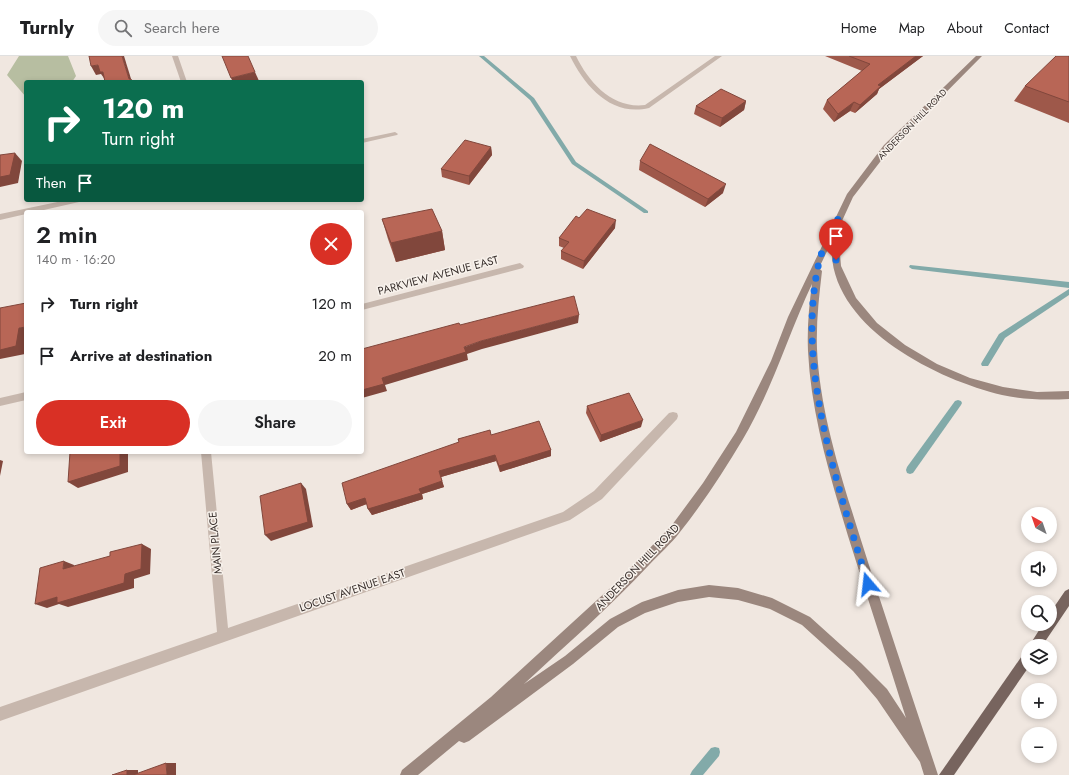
<!DOCTYPE html>
<html lang="en">
<head>
<meta charset="utf-8">
<style>
	body { margin:0; font-family:Jost,sans-serif; background:#f6f6f6; color:#202124; height:100vh; display:flex; flex-direction:column; font-size:15px; white-space:nowrap }
	* { box-sizing:border-box; margin:0 }
	p { font-size:13px; color:#757577 }
	.icon { flex:none; width:22px; height:22px; fill:none; stroke:currentColor; stroke-width:2; stroke-linecap:round; stroke-linejoin:round }
	.map { position:relative; flex:1; overflow:hidden }
	.panel { position:absolute; left:24px; top:154px; width:340px; height:244px; display:flex; flex-direction:column; background:#fff; border-radius:4px; box-shadow:0 2px 6px #0003 }
	.panel>* { flex:none }
	.hud { position:absolute; left:24px; top:24px; width:340px; height:122px; border-radius:4px; box-shadow:0 2px 6px #0003; background:#0b6e4f; color:#fff; overflow:hidden }
	.needle { width:26px; rotate:320deg }
	.controls { position:absolute; left:1021px; top:451px; display:grid; gap:8px }
	.controls a { display:grid; place-items:center; width:36px; height:36px; border-radius:50%; background:#fff; box-shadow:0 2px 6px #0003; font-size:20px }
	.pin { position:absolute; display:grid; place-items:center; width:34px; height:34px; color:#fff; margin:-41px -17px; border-radius:50% 50% 50% 0; rotate:-45deg; box-shadow:0 0 4px #0007 }
	.pin .icon { rotate:45deg }
	.me { position:absolute; width:44px; margin:-22px; rotate:343deg; stroke-linejoin:round; filter:drop-shadow(0 0 3px #0008) }
	.turn { display:flex; align-items:center; gap:14px; height:84px; padding:0 12px; font-size:18px }
	.turn .icon { width:52px; height:52px; stroke-width:2.5 }
	.turn b { display:block; font-size:28px; line-height:34px }
	.then { display:flex; align-items:center; height:38px; padding:0 12px; background:#0003; gap:8px; font-size:15px }
	.round { display:grid; place-items:center; flex:none; width:42px; height:42px; border-radius:21px; background:#f6f6f6 }
	.overview { display:flex; align-items:center; justify-content:space-between; height:68px; padding:0 12px }
	h1 { font-size:24px; font-weight:600; line-height:30px }
	.button { display:flex; gap:8px; margin-top:auto; padding:8px 12px }
	.button a { flex:1; height:46px; border-radius:24px; background:#d93025; color:#fff; font-size:16px; font-weight:600; line-height:46px; text-align:center }
	.button a+a { background:#f6f6f6; color:#202124 }
	ul { padding:0; list-style:none }
	li { display:flex; align-items:center; gap:12px; height:52px; padding:0 12px }
	li div { flex:1 }
	li b { display:block; font-size:15px }
	li em { font-style:normal }
	header { display:flex; align-items:center; gap:24px; box-sizing:border-box; height:56px; padding:0 20px; background:#fff; border-bottom:1px solid #e0e0e0 }
	header strong { font-size:19px }
	nav { display:flex; gap:22px; margin-inline-start:auto; font-size:14px }
	.search { width:280px; height:36px; background:#f6f6f6; display:flex; align-items:center; gap:10px; box-sizing:border-box; padding:0 14px; border-radius:22px; color:#757577; font-size:15px }
	.map>svg:first-child { display:block }
	.green { fill:#b7bea1 }
	.lines { fill:none; stroke-linecap:round; stroke-linejoin:round }
	.stream { fill:#82aaa9; fill-rule:evenodd }
	.street { fill:#c7b7ad; fill-rule:evenodd }
	.secondary { fill:#9b877e; fill-rule:evenodd }
	.primary { fill:#77645e; fill-rule:evenodd }
	.wall { fill:#9e584a }
	.shaded-wall { fill:#81473c }
	.building { fill:#b86656; stroke:#81473c }
	.route { stroke:#1a73e8; stroke-width:7; stroke-dasharray:0 12.6 }
	.labels { text-anchor:middle; dominant-baseline:central; stroke-width:3; stroke-linejoin:round; paint-order:stroke }
	.far-street-label { font-size:9px; fill:#372e2b; stroke:#f8f2ec }
	.street-label { font-size:11px; fill:#372e2b; stroke:#f8f2ec }
</style>
</head>
<body>
<header>
<strong>Turnly</strong>
<div class="search"><svg class="icon" aria-label="search" viewBox="0 0 24 24"><circle cx="10" cy="10" r="6"/><path d="M15 15l6 6"/></svg>Search here</div>
<nav><a>Home</a><a>Map</a><a>About</a><a>Contact</a></nav>
</header>
<div class="map">
<svg width="1069" height="719" viewBox="0 0 1069 719">
	<rect width="100%" height="100%" fill="#f0e7e0"/>
	<polygon class="green" points="19,0 68,0 76,20 72,26 26,26 26,41 7,19"/>
	<g class="lines">
		<g class="stream">
			<polygon points="479,0 484,0 534,42 576,106 648,155 648,157 644,157 572,108 530,44"/>
			<polygon points="910,209 1069,226 1069,232 912,213 909,211"/>
			<polygon points="1069,233 1069,239 1005,282 988,310 982,310 981,308 982,306 999,278"/>
			<polygon points="958,344 961,345 962,347 961,349 913,417 910,418 907,417 906,414 907,411 955,345"/>
			<polygon points="715,691 719,692 720,696 719,700 703,719 690,719 692,715 711,692"/>
		</g>
		<g class="street">
			<polygon points="172,0 178,0 187,26 181,26"/>
			<path d="M570 0H576C589 27 613 53 645 49L715 0H722L649 52C612 61 585 31 570 0Z"/>
			<polygon points="395,76 398,78 397,79 362,87 362,83"/>
			<polygon points="67,144 83,144 79,146 35,156 26,156 26,158 0,164 0,158"/>
			<polygon points="520,207 524,210 523,212 362,254 362,248"/>
			<polygon points="26,336 26,344 0,350 0,342"/>
			<polygon points="673,356 677,357 678,360 677,363 602,443 570,464 0,665 0,651 217,576 201,396 211,396 228,572 563,456 594,435 669,357"/>
		</g>
		<path class="secondary" d="M976 0H982L890 93 853 141 842 165 840 198 841 210 856 242 877 267 905 289 937 308 970 322 1003 331 1037 336 1069 335V343C1047 344 1024 344 1002 339 935 323 824 268 832 185L819 212 822 215C819 241 816 267 817 293 820 357 841 420 860 481 885 561 912 640 938 719H924L920 706 877 643 853 615 802 569 770 553 738 544 709 541 678 546 645 557 618 571 573 608 469 685 464 687 459 685 418 719H400L402 714 491 641 620 523 672 469 703 427 736 376 771 305 788 261 847 138 884 89ZM812 228C809 250 807 272 808 295 811 358 830 420 848 480 867 541 887 601 906 662L887 633 861 607 810 561 772 542 738 532 709 529 678 534 642 546 610 563 565 600 524 628C566 589 610 551 649 509 659 498 671 488 680 476 703 447 724 415 743 383 772 334 788 279 812 228Z"/>
		<g class="primary">
			<polygon points="1069,533 1069,550 1042,590 1029,590 1043,568 1050,568 1050,557 1065,535"/>
			<polygon points="1028,595 1028,612 954,719 939,719 1024,597"/>
		</g>
	</g>
	<g class="wall">
		<polygon points="825,0 923,0 879,33 877,38 855,57 850,55 834,66 823,53 827,44 862,15"/>
		<polygon points="1069,0 1069,67 1014,45 1025,30"/>
		<polygon points="746,45 744,54 720,71 694,58 696,50"/>
		<polygon points="491,91 492,99 469,129 442,121 441,113"/>
		<polygon points="640,105 723,137 705,151 639,114"/>
		<polygon points="579,162 615,172 583,213 561,203 561,195 564,192 559,190 559,182"/>
		<polygon points="382,163 442,175 445,194 396,206 388,183"/>
		<polygon points="587,350 641,371 600,386 586,357"/>
		<polygon points="491,379 551,394 551,400 500,416 496,405 441,421 444,431 422,438 423,443 372,459 368,453 367,448 351,454 347,448 459,386 458,383"/>
	</g>
	<g class="shaded-wall">
		<polygon points="122,0 124,0 132,26 131,26 129,23"/>
		<polygon points="916,0 923,0 879,33 877,38 855,57 860,49 878,29"/>
		<polygon points="98,9 103,16 106,25 101,18 96,19 91,10"/>
		<polygon points="255,16 259,25 254,26 233,26 231,22"/>
		<polygon points="746,45 744,54 720,71 722,62"/>
		<polygon points="854,46 850,55 834,66 838,58"/>
		<polygon points="491,91 492,99 469,129 469,120"/>
		<polygon points="15,97 22,105 18,127 0,131 0,121"/>
		<polygon points="726,128 723,137 705,151 708,143"/>
		<polygon points="616,164 615,172 583,213 584,205"/>
		<polygon points="442,175 445,194 396,206 391,187"/>
		<polygon points="579,259 578,267 482,293 467,298 468,304 385,329 387,335 362,342 362,334 382,322 481,285"/>
		<polygon points="26,271 26,289 25,298 0,303 0,294 19,272"/>
		<polygon points="643,364 641,371 600,386 601,379"/>
		<polygon points="551,394 551,400 500,416 499,410"/>
		<polygon points="120,396 128,396 128,416 78,432 68,426"/>
		<polygon points="495,399 496,405 441,421 439,415"/>
		<polygon points="0,404 3,405 0,420"/>
		<polygon points="442,425 444,431 422,438 423,443 372,459 368,453 419,433"/>
		<polygon points="301,427 306,433 313,471 271,485 265,479"/>
		<polygon points="365,442 369,447 351,454 347,448"/>
		<polygon points="142,488 151,493 150,518 134,523 134,532 68,551 59,548 47,552 35,548 125,518"/>
		<polygon points="64,505 74,509 73,518 63,513"/>
		<polygon points="166,707 176,707 176,719 167,719"/>
		<rect x="127" y="714" width="11" height="5"/>
	</g>
	<g class="building">
		<polygon points="89,0 122,0 129,23 131,23 132,26 105,26 103,16 100,16 98,9 91,10"/>
		<polygon points="222,0 248,0 255,16 231,22"/>
		<polygon points="849,0 916,0 878,29 881,30 860,49 854,46 838,58 827,44 870,8"/>
		<polygon points="1056,0 1069,0 1069,46 1025,30"/>
		<polygon points="721,33 746,45 722,62 696,50"/>
		<polygon points="465,84 491,91 469,120 441,113"/>
		<polygon points="650,88 726,128 708,143 640,105"/>
		<polygon points="15,97 10,119 0,121 0,99"/>
		<polygon points="432,153 442,175 391,187 382,163"/>
		<polygon points="587,153 616,164 584,205 561,195 569,186 559,182 576,160 579,162"/>
		<polygon points="574,240 579,259 481,285 464,291 466,296 382,322 384,328 362,334 362,293 459,267 460,269"/>
		<polygon points="26,247 26,271 19,272 16,290 0,294 0,252"/>
		<polygon points="629,337 643,364 601,379 587,350"/>
		<polygon points="539,365 551,394 499,410 495,399 439,415 442,425 419,433 421,437 368,453 365,442 347,448 342,427 459,386 458,383 490,374 491,379"/>
		<polygon points="70,396 120,396 120,410 68,426"/>
		<polygon points="301,427 308,466 265,479 260,440"/>
		<polygon points="142,488 141,513 125,518 124,527 57,547 57,541 35,548 40,512 64,505 63,513 110,500 110,496"/>
		<polygon points="166,707 167,719 133,719"/>
		<polygon points="127,714 127,719 112,719"/>
	</g>
	<g class="lines">
		<path class="route" d="M836 204V194L840 159C833 174 823 189 819 206 795 311 838 429 868 528"/>
	</g>
	<g class="labels">
		<g class="far-street-label">
			<text transform="translate(912 68) rotate(-46)">ANDERSON HILL ROAD</text>
		</g>
		<g class="street-label">
			<text transform="translate(438 219) rotate(-15)">PARKVIEW AVENUE EAST</text>
			<text transform="translate(215 487) rotate(-95)">MAIN PLACE</text>
			<text transform="translate(637 511) rotate(-46)">ANDERSON HILL ROAD</text>
			<text transform="translate(352 534) rotate(-19)">LOCUST AVENUE EAST</text>
		</g>
	</g>
</svg>
<div class="controls">
<a><svg class="needle" viewBox="-14 -14 28 28"><path d="M0-13l5 13h-10z" fill="#e53935"/><path d="M0 13l5-13h-10z" fill="#757577"/></svg></a>
<a><svg class="icon" aria-label="sound" viewBox="0 0 24 24"><path d="M4 9h4l5-4v14l-5-4H4zM17 9q2 3 0 6"/></svg></a>
<a><svg class="icon" aria-label="search" viewBox="0 0 24 24"><circle cx="10" cy="10" r="6"/><path d="M15 15l6 6"/></svg></a>
<a><svg class="icon" aria-label="layers" viewBox="0 0 24 24"><path d="M12 4l9 5-9 5-9-5zM3 14l9 5 9-5"/></svg></a>
<a>+</a>
<a>−</a>
</div>
<div class="pin" style="left:836px;top:204px;background:#d93025"><svg class="icon" aria-label="arrive" viewBox="0 0 24 24"><path d="M6 21V4h12l-3 4 3 4H6"/></svg></div>
<svg class="me" style="left:868px;top:528px" viewBox="-20 -20 40 40"><path d="M0-17L14 15 0 8-14 15z" fill="#1a73e8" stroke="#fff" stroke-width="4"/></svg>
<div class="hud">
<div class="turn"><svg class="icon" aria-label="right" viewBox="0 0 24 24"><path d="M7 20v-9h11M14 6l5 5-5 5"/></svg><div><b>120 m</b>Turn right</div></div>
<div class="then">Then<svg class="icon" aria-label="arrive" viewBox="0 0 24 24"><path d="M6 21V4h12l-3 4 3 4H6"/></svg></div>
</div>
<section class="panel">
<div class="overview"><div><h1>2 min</h1><p>140 m · 16:20</p></div><a class="round" style="background:#d93025;color:#fff"><svg class="icon" aria-label="close" viewBox="0 0 24 24"><path d="M6 6l12 12M18 6L6 18"/></svg></a></div>
<ul>
<li><svg class="icon" aria-label="right" viewBox="0 0 24 24"><path d="M7 20v-9h11M14 6l5 5-5 5"/></svg><div><b>Turn right</b></div><em>120 m</em></li>
<li><svg class="icon" aria-label="arrive" viewBox="0 0 24 24"><path d="M6 21V4h12l-3 4 3 4H6"/></svg><div><b>Arrive at destination</b></div><em>20 m</em></li>
</ul>
<div class="button"><a>Exit</a><a>Share</a></div>
</section>
</div>
</body>
</html>
